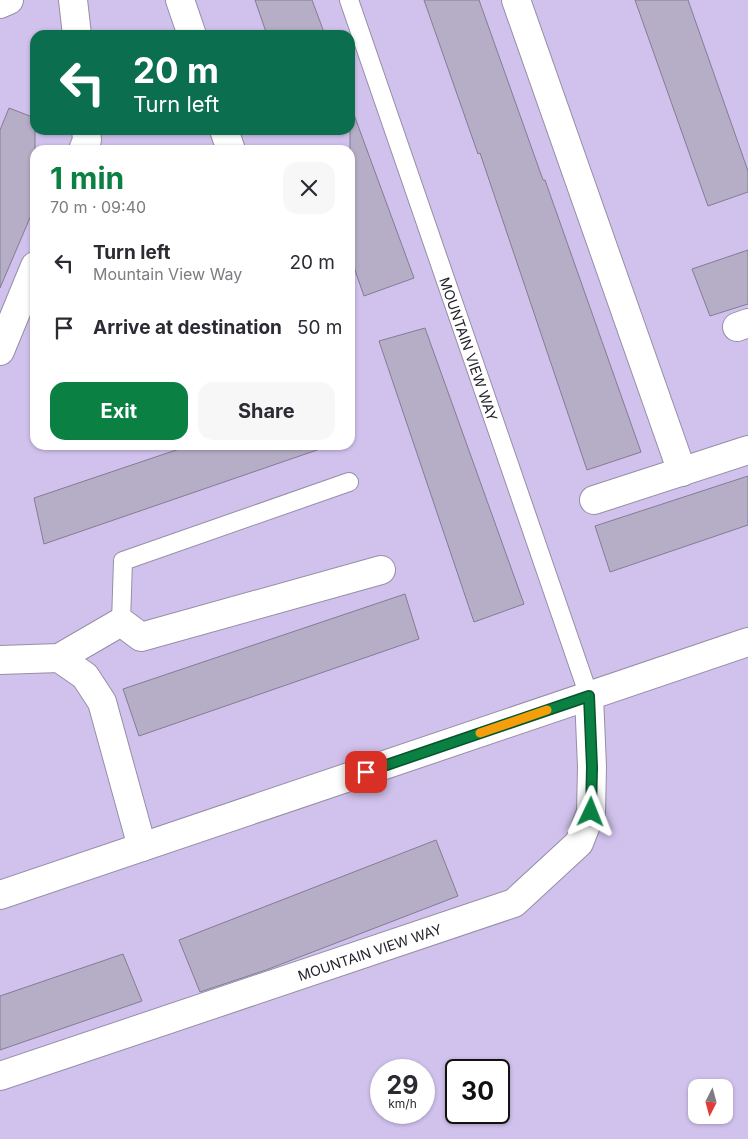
<!DOCTYPE html>
<html lang="en">
<head>
<meta charset="utf-8">
<style>
	body { margin:0; font-family:Inter,sans-serif; background:#f7f7f7; color:#2b2b33; height:100vh; display:flex; flex-direction:column; font-size:19px; white-space:nowrap }
	* { box-sizing:border-box; margin:0 }
	p { font-size:16px; color:#7c7c81 }
	.icon { flex:none; width:28px; height:28px; fill:none; stroke:currentColor; stroke-width:2; stroke-linecap:round; stroke-linejoin:round }
	.map { position:relative; flex:1; overflow:hidden }
	.drawer { position:absolute; left:30px; top:145px; width:325px; height:305px; display:flex; flex-direction:column; background:#fff; border-radius:15px; box-shadow:0 1px 4px #0004 }
	.drawer>* { flex:none }
	.banner { position:absolute; left:30px; top:30px; width:325px; height:105px; border-radius:15px; box-shadow:0 1px 4px #0004; background:#0b6e4f; color:#fff; overflow:hidden }
	.needle { width:32px; rotate:186deg }
	.buttons { position:absolute; left:688px; top:1079px; display:grid; gap:10px }
	.buttons a { display:grid; place-items:center; width:45px; height:45px; border-radius:10px; background:#fff; box-shadow:0 1px 4px #0004; font-size:25px }
	.speed { position:absolute; left:370px; top:1059px; display:flex; gap:10px; font-size:25px; font-weight:700; text-align:center }
	.speed>* { display:grid; place-content:center; width:65px; height:65px; border-radius:50%; background:#fff; box-shadow:0 1px 4px #0004; line-height:1 }
	.speed small { font-size:12px; font-weight:400 }
	.speed .limit { border:2px solid #111; border-radius:8px; background:#fff; color:#111 }
	.pin { position:absolute; display:grid; place-items:center; width:42px; height:42px; color:#fff; margin:-21px; border-radius:10px; box-shadow:0 2px 8px #0006 }
	.me { position:absolute; width:55px; margin:-28px; rotate:2deg; stroke-linejoin:round; filter:drop-shadow(0 0 4px #0008) }
	.turn { display:flex; align-items:center; gap:18px; height:105px; padding:0 20px; font-size:22px }
	.turn .icon { width:65px; height:65px; stroke-width:2.5 }
	.turn b { display:block; font-size:35px; line-height:42px }
	.round { display:grid; place-items:center; flex:none; width:52px; height:52px; border-radius:15px; background:#f7f7f7 }
	.headline { display:flex; align-items:center; justify-content:space-between; height:85px; padding:0 20px }
	h1 { font-size:30px; font-weight:700; line-height:38px; color:#0b8043 }
	.cta { display:flex; gap:10px; margin-top:auto; padding:10px 20px }
	.cta a { flex:1; height:58px; border-radius:15px; background:#0b8043; color:#fff; font-size:20px; font-weight:700; line-height:58px; text-align:center }
	.cta a+a { background:#f7f7f7; color:#2b2b33 }
	ul { padding:0; list-style:none }
	li { display:flex; align-items:center; gap:15px; height:65px; padding:0 20px }
	li div { flex:1 }
	li b { display:block; font-size:19px }
	li em { font-style:normal }
	.map>svg:first-child { display:block }
	.green { fill:#d1c2ed; fill-rule:evenodd }
	.building { fill:#b6aec7; stroke:#837c93 }
	.lines { fill:none; stroke-linecap:round; stroke-linejoin:round }
	.service-casing { stroke:#968ea7; stroke-width:20 }
	.minor-casing { stroke:#968ea7; stroke-width:30 }
	.service { stroke:#fff; stroke-width:18 }
	.minor { stroke:#fff; stroke-width:28 }
	.route-casing { stroke:#07532c; stroke-width:12 }
	.route { stroke:#0b8043; stroke-width:9 }
	.slow { stroke:#f59e0b; stroke-width:9 }
	.labels { text-anchor:middle; dominant-baseline:central; stroke-width:4; stroke-linejoin:round; paint-order:stroke }
	.street-label { font-size:14px; fill:#27232d; stroke:#fff }
</style>
</head>
<body>
<div class="map">
<svg width="748" height="1139" viewBox="0 0 748 1139">
	<rect width="100%" height="100%" fill="#efe8fe"/>
	<path class="green" d="M0 0H748V1139H0ZM35 35H350V130H35ZM35 150H350V445H35ZM381 1070H424V1112H381ZM456 1070H499V1112H456ZM696 1088H724V1115H696Z"/>
	<g class="building">
		<polygon points="255,0 312,0 325,35 267,35"/>
		<polygon points="424,0 479,0 543,180 545,180 641,452 587,470 480,153 478,154"/>
		<polygon points="635,0 688,0 748,171 748,192 708,206"/>
		<polygon points="9,108 35,118 35,206 0,288 0,130"/>
		<polygon points="353,112 414,278 364,296 350,256 350,113"/>
		<polygon points="748,250 748,304 710,316 692,269"/>
		<polygon points="425,328 524,604 474,622 379,341"/>
		<polygon points="191,445 319,445 320,449 44,544 34,498"/>
		<polygon points="748,476 748,525 610,572 595,526"/>
		<polygon points="405,594 419,639 139,736 123,689"/>
		<polygon points="436,840 458,896 266,970 200,992 179,940"/>
		<polygon points="123,954 142,1001 0,1050 0,996"/>
	</g>
	<g class="lines">
		<defs>
			<g id="service">
				<path id="s1" d="M349 0 589 696"/>
				<polyline points="121,622 123,561 349,482"/>
			</g>
			<g id="minor">
				<polyline points="73,0 77,35"/>
				<polyline points="180,0 192,35"/>
				<polyline points="516,0 682,472"/>
				<polyline points="0,4 9,0"/>
				<polyline points="224,130 231,150"/>
				<polyline points="83,150 87,140 86,130"/>
				<polyline points="737,327 748,323"/>
				<polyline points="0,351 35,266"/>
				<polyline points="594,500 748,450"/>
				<polyline points="59,658 85,676 102,702 142,847"/>
				<polyline points="0,660 59,658 121,622 141,637 381,570"/>
				<polyline points="0,895 748,642"/>
				<path id="s2" d="M0 1076 514 903 579 843 591 812 592 767 589 696"/>
			</g>
		</defs>
		<use href="#service" class="service-casing"/>
		<use href="#minor" class="minor-casing"/>
		<use href="#service" class="service"/>
		<use href="#minor" class="minor"/>
	</g>
	<g class="lines">
		<defs>
			<polyline id="route" points="366,772 589,696 592,767 591,812"/>
		</defs>
		<use href="#route" class="route-casing"/>
		<use href="#route" class="route"/>
		<polyline class="slow" points="480,733 547,710"/>
	</g>
	<g class="labels">
		<g class="street-label">
			<text stroke="none"><textPath href="#s1" startOffset="369">MOUNTAIN VIEW WAY</textPath></text>
			<text stroke="none"><textPath href="#s2" startOffset="390">MOUNTAIN VIEW WAY</textPath></text>
		</g>
	</g>
</svg>
<div class="buttons">
<a><svg class="needle" viewBox="-14 -14 28 28"><path d="M0-13l5 13h-10z" fill="#e53935"/><path d="M0 13l5-13h-10z" fill="#7c7c81"/></svg></a>
</div>
<div class="speed"><div>29<small>km/h</small></div><div class="limit">30</div></div>
<div class="pin" style="left:366px;top:772px;background:#d93025"><svg class="icon" aria-label="arrive" viewBox="0 0 24 24"><path d="M6 21V4h12l-3 4 3 4H6"/></svg></div>
<svg class="me" style="left:591px;top:812px" viewBox="-20 -20 40 40"><path d="M0-17L14 15 0 8-14 15z" fill="#0b8043" stroke="#fff" stroke-width="4"/></svg>
<div class="banner">
<div class="turn"><svg class="icon" aria-label="left" viewBox="0 0 24 24"><path d="M17 20v-9H6M10 6l-5 5 5 5"/></svg><div><b>20 m</b>Turn left</div></div>
</div>
<section class="drawer">
<div class="headline"><div><h1>1 min</h1><p>70 m · 09:40</p></div><a class="round"><svg class="icon" aria-label="close" viewBox="0 0 24 24"><path d="M6 6l12 12M18 6L6 18"/></svg></a></div>
<ul>
<li><svg class="icon" aria-label="left" viewBox="0 0 24 24"><path d="M17 20v-9H6M10 6l-5 5 5 5"/></svg><div><b>Turn left</b><p>Mountain View Way</p></div><em>20 m</em></li>
<li><svg class="icon" aria-label="arrive" viewBox="0 0 24 24"><path d="M6 21V4h12l-3 4 3 4H6"/></svg><div><b>Arrive at destination</b></div><em>50 m</em></li>
</ul>
<div class="cta"><a>Exit</a><a>Share</a></div>
</section>
</div>
</body>
</html>
